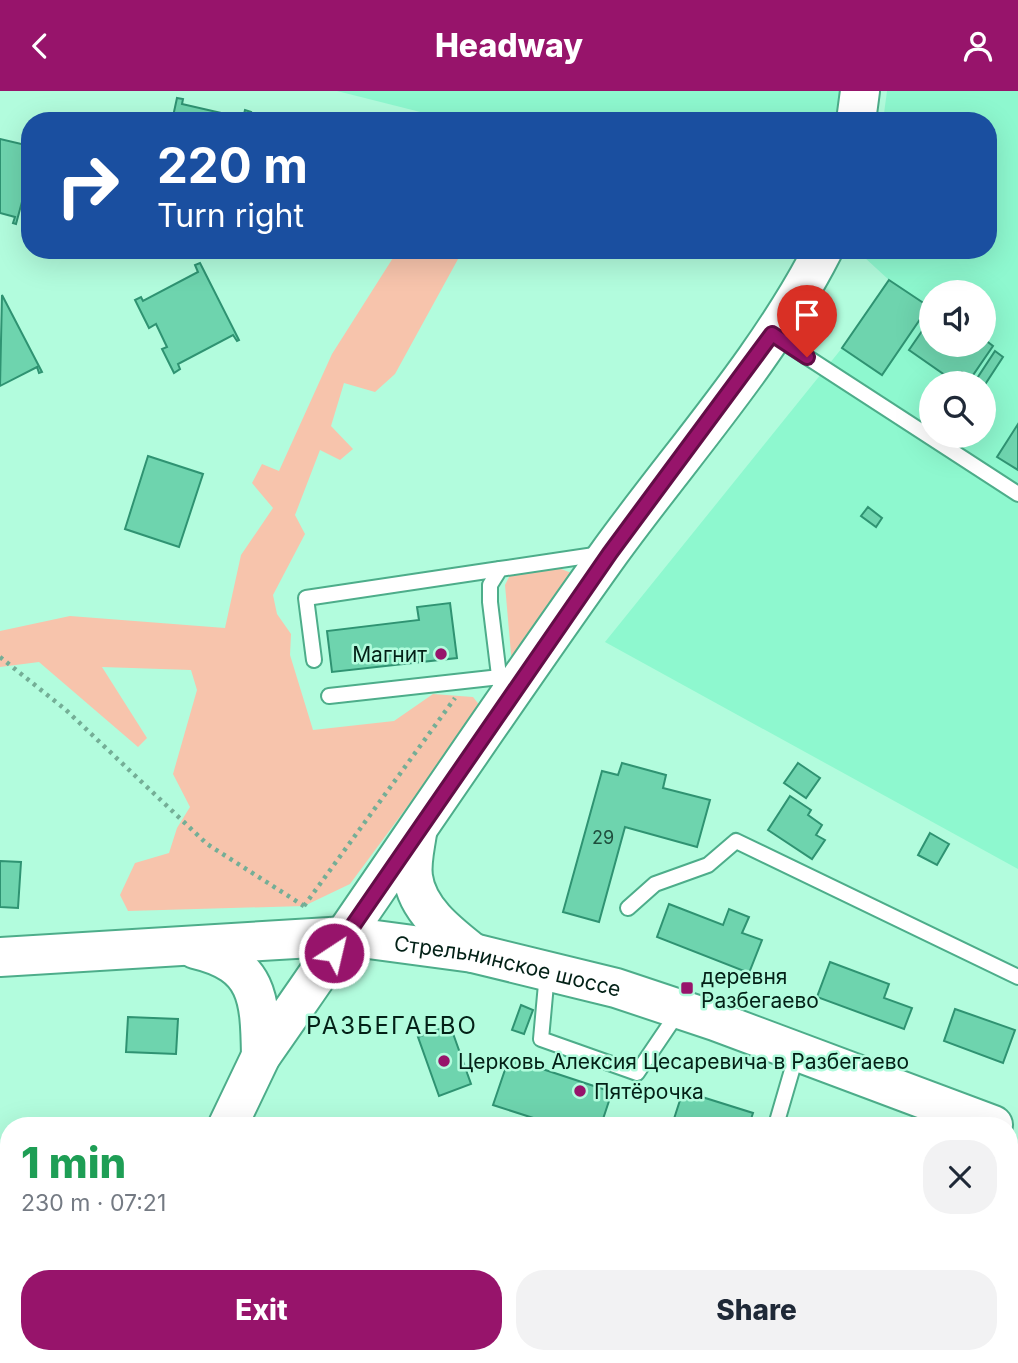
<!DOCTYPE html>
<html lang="en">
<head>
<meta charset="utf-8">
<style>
	body { margin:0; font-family:Inter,sans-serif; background:#f2f2f3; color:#1f2937; height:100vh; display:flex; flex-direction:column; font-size:26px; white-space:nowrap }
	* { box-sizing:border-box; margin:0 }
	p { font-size:23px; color:#747a83 }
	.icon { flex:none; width:38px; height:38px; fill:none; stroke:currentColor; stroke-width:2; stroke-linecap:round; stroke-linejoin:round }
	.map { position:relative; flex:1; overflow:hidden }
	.sheet { position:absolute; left:0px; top:1026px; width:1018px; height:247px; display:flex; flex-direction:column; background:#fff; border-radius:28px 28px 0 0; box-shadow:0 7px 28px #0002 }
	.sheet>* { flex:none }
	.hud { position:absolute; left:21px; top:21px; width:976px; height:147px; border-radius:28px; box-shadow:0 7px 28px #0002; background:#1a4fa0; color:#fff; overflow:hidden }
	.controls { position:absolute; left:919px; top:189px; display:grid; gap:14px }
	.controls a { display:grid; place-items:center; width:77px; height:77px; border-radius:50%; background:#fff; box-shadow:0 7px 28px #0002; font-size:35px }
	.pin { position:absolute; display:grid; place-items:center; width:60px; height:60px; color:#fff; margin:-72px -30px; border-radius:50% 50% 50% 0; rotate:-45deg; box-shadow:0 0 7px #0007 }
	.pin .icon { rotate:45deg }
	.me { position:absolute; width:77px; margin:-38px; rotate:35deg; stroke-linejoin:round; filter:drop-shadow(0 0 5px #0008) }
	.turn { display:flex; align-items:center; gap:24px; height:147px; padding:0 21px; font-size:32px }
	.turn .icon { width:91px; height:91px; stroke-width:2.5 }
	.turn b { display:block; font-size:49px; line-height:60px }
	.round { display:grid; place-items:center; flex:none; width:74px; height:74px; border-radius:28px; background:#f2f2f3 }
	.headline { display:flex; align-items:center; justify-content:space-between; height:119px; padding:0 21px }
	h1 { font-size:42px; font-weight:800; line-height:52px; color:#1e9e55 }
	.button { display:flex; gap:14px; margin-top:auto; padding:14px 21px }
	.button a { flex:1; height:80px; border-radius:28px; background:#97146b; color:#fff; font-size:28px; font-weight:800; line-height:80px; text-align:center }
	.button a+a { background:#f2f2f3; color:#1f2937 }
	header { display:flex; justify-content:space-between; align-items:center; height:91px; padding:0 21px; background:#97146b; color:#fff; font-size:32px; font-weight:800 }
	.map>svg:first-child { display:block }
	.built { fill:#8ef8cf; fill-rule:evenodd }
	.green { fill:#f7c4ac }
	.building { fill:#6ed4ae; stroke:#2f9372; stroke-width:2 }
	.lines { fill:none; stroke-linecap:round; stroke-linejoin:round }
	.lane-casing { stroke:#4dad8a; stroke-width:18 }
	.secondary-casing { stroke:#4dad8a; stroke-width:42 }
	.path { stroke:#74ae96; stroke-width:4.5; stroke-dasharray:3.5 5; stroke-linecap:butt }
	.lane { stroke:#fff; stroke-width:14 }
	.secondary { stroke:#fff; stroke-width:38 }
	.route-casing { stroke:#620d46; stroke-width:18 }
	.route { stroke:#97146b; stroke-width:12 }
	.poi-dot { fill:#97146b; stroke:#b2fcdd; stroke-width:2.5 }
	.labels { text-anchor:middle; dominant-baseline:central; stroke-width:5; stroke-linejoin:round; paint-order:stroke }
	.number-label { font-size:18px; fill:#1e4e3d }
	.poi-label { font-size:21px; fill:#032117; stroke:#b2fcdd; text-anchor:start }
	.street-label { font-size:21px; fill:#032117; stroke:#b2fcdd }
	.quarter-label { font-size:24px; letter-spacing:2px; fill:#032117; stroke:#b2fcdd }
</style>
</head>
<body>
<header><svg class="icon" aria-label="back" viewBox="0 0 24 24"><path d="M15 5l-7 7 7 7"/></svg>Headway<svg class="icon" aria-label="person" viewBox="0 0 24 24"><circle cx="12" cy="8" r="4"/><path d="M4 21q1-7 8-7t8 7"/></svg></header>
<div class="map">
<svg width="1018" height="1272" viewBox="0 0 1018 1272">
	<rect width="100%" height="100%" fill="#b2fcdd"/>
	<g class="built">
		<polygon points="337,0 848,0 843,30 456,30"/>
		<path d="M887 0H1018V778L605 551 842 257 889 189 864 166 865 159H989V30H883ZM931 201H984V254H931ZM931 292H984V345H931Z"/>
	</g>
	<g class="green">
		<polygon points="398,159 463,159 395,283 375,301 344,292 331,335 353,358 340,369 320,359 295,424 305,443 273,504 277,523 291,543 290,564 313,639 394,630 433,603 473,606 481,616 350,793 304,815 128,820 120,804 135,772 169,762 177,737 190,716 173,683 197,599 191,579 102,576 147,647 138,656 39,571 0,576 0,540 70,525 225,537 241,464 273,417 252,392 262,373 279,380 332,263"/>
		<polygon points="556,476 574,483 512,574 505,494 510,484"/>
	</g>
	<g class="building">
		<polygon points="177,7 183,8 182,13 243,27 245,19 251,21 248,30 172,30"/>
		<polygon points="0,48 30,55 30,81 16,133 13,132 15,126 0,122"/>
		<polygon points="200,172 239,249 237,250 233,244 178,273 180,278 174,282 162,258 167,256 156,233 149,237 135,209 141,206 143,210 198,181 195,174"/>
		<polygon points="889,189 931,217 931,224 928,228 923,224 882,284 842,257"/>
		<polygon points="2,204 42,281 39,282 37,276 0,295"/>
		<polygon points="931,227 931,254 984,254 984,248 993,255 971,287 962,281 955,291 909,259"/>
		<polygon points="995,260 1003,266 984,295 974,292"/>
		<polygon points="1018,333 1018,379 997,366"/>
		<polygon points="148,365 203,383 179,456 125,438"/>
		<polygon points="868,416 882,427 876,436 861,425"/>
		<polygon points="450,512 457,567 332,581 327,540 419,529 417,516"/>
		<polygon points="622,672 666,684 663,697 710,709 697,756 625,736 599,831 563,821 602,680 618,684"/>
		<polygon points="798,672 820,687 806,707 784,692"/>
		<polygon points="790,705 811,719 808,724 822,734 816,744 825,749 812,768 768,739"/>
		<polygon points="930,742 949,753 937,774 918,764"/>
		<polygon points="0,770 21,771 18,817 0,816"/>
		<polygon points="669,813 723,834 729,818 749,826 742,842 762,849 749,882 657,846"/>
		<polygon points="830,871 889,893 884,907 912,917 904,938 817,906"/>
		<polygon points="521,914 533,919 524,943 512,939"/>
		<polygon points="955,918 1015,939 1003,972 944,950"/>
		<polygon points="128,926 178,928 176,963 126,961"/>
		<polygon points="450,934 471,993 439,1005 418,946"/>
		<polygon points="509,967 612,1001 601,1034 555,1034 493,1014"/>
		<polygon points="683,1000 753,1022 749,1034 672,1034"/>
		<polygon points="1018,1138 1018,1200 1010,1197 1010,1153"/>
		<polygon points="823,1264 838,1269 837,1272 820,1272"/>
		<polygon points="234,1265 269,1268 269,1272 233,1272"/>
	</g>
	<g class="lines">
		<defs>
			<g id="lane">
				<polyline points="773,244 1018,403"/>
				<polyline points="314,569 306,507 500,478"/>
				<polyline points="501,601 490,511 490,494 500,478 601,463"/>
				<polyline points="329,605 500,586"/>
				<polyline points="628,817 655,793 708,774 736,750 1018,886"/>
				<polyline points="547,882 541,948 637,982 679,920"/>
				<polyline points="776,1034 797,962"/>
				<polyline points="1010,1110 1018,1113"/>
				<polyline points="884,1264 885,1272"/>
			</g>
			<g id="secondary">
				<polyline points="856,30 860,0"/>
				<path d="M417 742C415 756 411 772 413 786 417 819 449 843 473 862"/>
				<path d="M195 858C259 873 260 907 261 965"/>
				<path id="s1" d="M0 866 346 845 473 862 616 897 715 930 993 1034"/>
				<path d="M228 1034 261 965C378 798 491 627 610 461 681 363 768 267 823 159"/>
				<polyline points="177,1272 178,1264"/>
			</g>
		</defs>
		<use href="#lane" class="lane-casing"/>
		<use href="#secondary" class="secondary-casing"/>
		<g class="path">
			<polyline points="0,566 66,619 207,753 304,815 305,819"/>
			<polyline points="304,815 455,607"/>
		</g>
		<use href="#lane" class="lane"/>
		<use href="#secondary" class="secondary"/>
	</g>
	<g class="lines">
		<defs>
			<polyline id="route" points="334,862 610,462 772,243 807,266"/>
		</defs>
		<use href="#route" class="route-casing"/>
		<use href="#route" class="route"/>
	</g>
	<g class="poi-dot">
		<circle cx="441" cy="563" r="7"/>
		<rect x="680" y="890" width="14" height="14" rx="3.5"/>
		<circle cx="444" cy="970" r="7"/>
		<circle cx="580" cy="1000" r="7"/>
	</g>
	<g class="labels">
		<g class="number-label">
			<text x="603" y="746">29</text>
		</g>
		<g class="poi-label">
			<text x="427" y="563" text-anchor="end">Магнит</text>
			<text x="701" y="885">деревня<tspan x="701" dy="24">Разбегаево</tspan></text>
			<text x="458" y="970">Церковь Алексия Цесаревича в Разбегаево</text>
			<text x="594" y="1000">Пятёрочка</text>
		</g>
		<g class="street-label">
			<text stroke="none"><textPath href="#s1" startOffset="511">Стрельнинское шоссе</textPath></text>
		</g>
		<g class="quarter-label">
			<text x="392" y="934">РАЗБЕГАЕВО</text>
		</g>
	</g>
</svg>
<div class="controls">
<a><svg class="icon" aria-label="sound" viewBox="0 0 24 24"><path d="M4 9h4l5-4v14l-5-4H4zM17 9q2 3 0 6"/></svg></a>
<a><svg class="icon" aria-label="search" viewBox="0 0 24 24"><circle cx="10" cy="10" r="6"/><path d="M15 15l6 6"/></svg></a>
</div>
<div class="pin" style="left:807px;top:266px;background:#d93025"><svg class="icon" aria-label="arrive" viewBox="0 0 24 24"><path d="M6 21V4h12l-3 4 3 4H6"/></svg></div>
<svg class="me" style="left:334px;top:862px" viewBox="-20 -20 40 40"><circle r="17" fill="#97146b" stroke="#fff" stroke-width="3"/><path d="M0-11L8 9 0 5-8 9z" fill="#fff"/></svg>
<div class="hud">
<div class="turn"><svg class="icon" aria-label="right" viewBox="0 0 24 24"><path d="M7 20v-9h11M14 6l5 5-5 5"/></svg><div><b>220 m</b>Turn right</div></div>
</div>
<section class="sheet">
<div class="headline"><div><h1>1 min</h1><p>230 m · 07:21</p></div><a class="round"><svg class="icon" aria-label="close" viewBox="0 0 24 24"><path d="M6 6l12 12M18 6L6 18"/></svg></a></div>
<div class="button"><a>Exit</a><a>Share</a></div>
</section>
</div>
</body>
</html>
